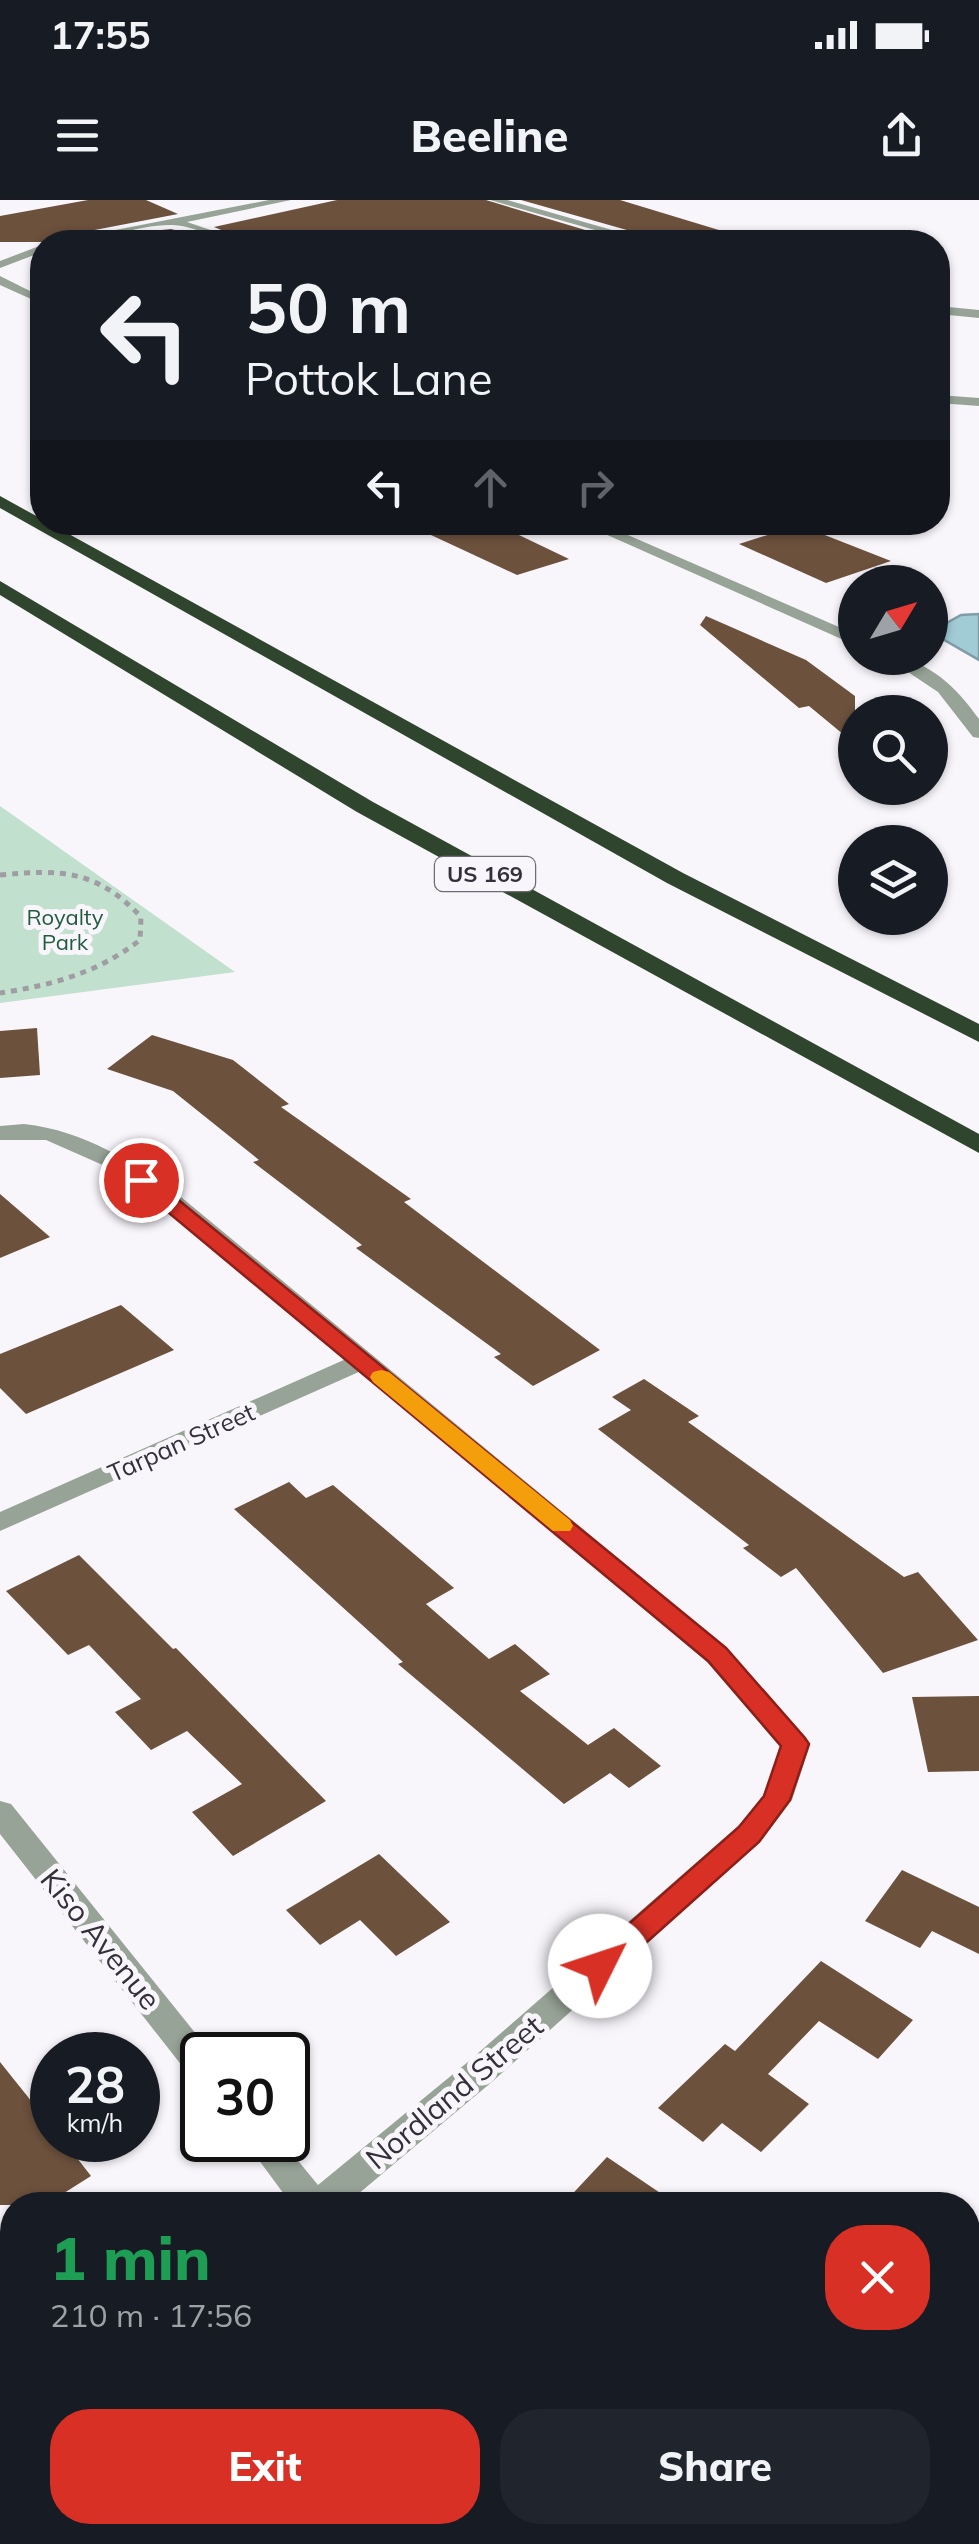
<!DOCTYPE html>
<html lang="en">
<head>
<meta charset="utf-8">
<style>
	body { margin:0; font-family:Mulish,sans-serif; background:#20242c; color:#f1f3f6; height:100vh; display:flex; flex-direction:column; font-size:38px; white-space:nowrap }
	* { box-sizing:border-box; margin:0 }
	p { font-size:32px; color:#9ea1a6 }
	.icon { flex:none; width:55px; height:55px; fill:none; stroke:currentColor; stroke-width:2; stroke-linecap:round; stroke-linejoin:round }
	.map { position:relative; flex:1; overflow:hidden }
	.sheet { position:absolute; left:0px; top:1992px; width:980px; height:352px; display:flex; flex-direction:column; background:#171b24; border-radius:40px 40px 0 0; box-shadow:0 2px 8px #0004 }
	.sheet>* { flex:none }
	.hud { position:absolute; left:30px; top:30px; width:920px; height:305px; border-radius:40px; box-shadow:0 2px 8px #0004; background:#171b24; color:#f1f3f6; overflow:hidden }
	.needle { width:65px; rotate:52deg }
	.tools { position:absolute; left:838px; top:365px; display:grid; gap:20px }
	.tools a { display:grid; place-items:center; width:110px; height:110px; border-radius:50%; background:#171b24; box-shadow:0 2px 8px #0004; font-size:50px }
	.speed { position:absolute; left:30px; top:1832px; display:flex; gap:20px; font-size:50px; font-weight:700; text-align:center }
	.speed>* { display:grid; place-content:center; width:130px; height:130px; border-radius:50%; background:#171b24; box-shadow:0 2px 8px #0004; line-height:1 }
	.speed small { font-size:25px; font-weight:400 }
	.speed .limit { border:5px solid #111; border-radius:15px; background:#fff; color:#111 }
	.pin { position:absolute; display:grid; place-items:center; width:85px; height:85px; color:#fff; margin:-42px; border:5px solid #fff; border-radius:50%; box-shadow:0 2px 10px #0007 }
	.me { position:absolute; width:110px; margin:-55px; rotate:49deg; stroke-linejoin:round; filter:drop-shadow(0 0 8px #0008) }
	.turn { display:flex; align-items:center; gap:35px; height:210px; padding:0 50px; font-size:45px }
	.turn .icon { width:130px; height:130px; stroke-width:2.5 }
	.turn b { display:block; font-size:70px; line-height:85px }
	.lanes { display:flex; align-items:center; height:95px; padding:0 50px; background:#0003; justify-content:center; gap:50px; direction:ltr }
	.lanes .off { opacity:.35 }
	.round { display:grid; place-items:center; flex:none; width:105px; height:105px; border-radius:40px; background:#20242c }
	.overview { display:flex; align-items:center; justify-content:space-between; height:170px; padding:0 50px }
	h1 { font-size:60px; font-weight:800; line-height:75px; color:#1e9e55 }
	.button { display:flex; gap:20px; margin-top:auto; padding:20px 50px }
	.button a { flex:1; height:115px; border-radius:40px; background:#d93025; color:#fff; font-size:40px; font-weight:800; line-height:115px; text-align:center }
	.button a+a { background:#20242c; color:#f1f3f6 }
	.status { display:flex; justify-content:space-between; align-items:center; height:70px; padding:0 50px; background:#171b24; direction:ltr }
	.status svg { height:28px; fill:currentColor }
	header { display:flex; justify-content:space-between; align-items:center; height:130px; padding:0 50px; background:#171b24; font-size:45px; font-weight:800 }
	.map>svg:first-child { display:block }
	.green { fill:#c1e0cd }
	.water { fill:#a1ccd6; stroke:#809da7; stroke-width:2.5 }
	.building { fill:#6c513d }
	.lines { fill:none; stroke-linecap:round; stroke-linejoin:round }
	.path-far1 { stroke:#9f9ca3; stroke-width:5; stroke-dasharray:6 6; stroke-linecap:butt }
	.path { stroke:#9f9ca3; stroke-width:9; stroke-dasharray:10 10; stroke-linecap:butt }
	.minor { fill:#97a396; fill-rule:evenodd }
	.motorway { fill:#2f452d; fill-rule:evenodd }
	.route { fill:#d93025; stroke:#8d1f18; stroke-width:2.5 }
	.slow { fill:#f59e0b }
	.labels { text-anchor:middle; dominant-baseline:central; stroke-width:10; stroke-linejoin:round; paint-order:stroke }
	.shield { fill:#f8f6fb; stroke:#6f6b74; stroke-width:2.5 }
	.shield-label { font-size:22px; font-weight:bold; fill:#34303a }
	.far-park-label { font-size:22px; fill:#225c3e; stroke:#f8f6fb }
	.street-label { font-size:25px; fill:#34303a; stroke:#f8f6fb }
	.near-street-label { font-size:30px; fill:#34303a; stroke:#f8f6fb }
</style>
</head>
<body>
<div class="status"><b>17:55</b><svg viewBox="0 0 49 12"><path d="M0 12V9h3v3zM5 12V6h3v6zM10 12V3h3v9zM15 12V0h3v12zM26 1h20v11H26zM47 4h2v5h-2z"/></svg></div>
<header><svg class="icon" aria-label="menu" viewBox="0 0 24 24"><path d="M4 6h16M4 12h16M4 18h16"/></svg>Beeline<svg class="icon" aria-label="share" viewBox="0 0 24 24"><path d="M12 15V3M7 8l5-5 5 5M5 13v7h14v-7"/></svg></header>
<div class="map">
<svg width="979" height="2344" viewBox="0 0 979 2344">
	<rect width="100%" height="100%" fill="#f8f6fb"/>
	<polygon class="green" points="0,606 235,772 0,803"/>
	<polygon class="water" points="979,414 979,460 941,438 936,429 961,415"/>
	<g class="building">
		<polygon points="88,0 146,0 178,14 53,38 50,42 0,42 0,16"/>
		<polygon points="337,0 486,0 625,42 250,42 214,27"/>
		<polygon points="521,0 620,0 732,34 731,42 658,42 655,38"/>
		<polygon points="171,29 224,42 94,42 143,32"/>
		<polygon points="403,322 492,322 569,359 517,375"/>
		<polygon points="796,326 812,330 891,361 826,383 739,344"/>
		<polygon points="706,416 806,460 855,496 855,544 809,506 799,508 700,425"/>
		<polygon points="37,828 40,875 0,878 0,831"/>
		<polygon points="152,835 233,860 289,904 281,907 411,999 404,1002 600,1150 533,1186 494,1157 501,1154 356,1048 362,1045 253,962 259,960 173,891 107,869"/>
		<polygon points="0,994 50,1037 0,1058"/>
		<polygon points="121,1105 174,1150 26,1214 0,1188 0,1154"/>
		<polygon points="644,1179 699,1216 688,1222 904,1377 918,1372 978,1440 883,1473 796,1368 781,1377 743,1348 749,1345 598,1229 631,1210 612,1197"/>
		<polygon points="289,1282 306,1298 333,1285 454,1388 426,1404 489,1459 515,1444 550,1474 520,1491 588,1545 614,1528 661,1566 629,1588 610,1573 564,1604 398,1464 403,1462 234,1309"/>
		<polygon points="79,1355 173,1449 176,1448 326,1601 233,1656 192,1612 242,1584 187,1531 151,1550 115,1512 141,1499 89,1445 68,1455 6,1391"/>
		<polygon points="979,1496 979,1571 928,1572 912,1497"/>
		<polygon points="379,1654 450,1722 396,1756 360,1720 320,1745 286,1710"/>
		<polygon points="902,1670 979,1707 979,1754 932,1731 920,1748 865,1721"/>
		<polygon points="821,1761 913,1820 878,1859 819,1821 768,1874 809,1904 761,1952 722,1923 703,1942 658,1908 725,1844 735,1851"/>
		<polygon points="0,1862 52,1927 52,1940 63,1940 91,1976 45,2005 0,2005"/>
		<polygon points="607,1957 678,2005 562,2005"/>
	</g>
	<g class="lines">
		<path class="path-far1" d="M0 675C61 669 97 670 141 717L140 740C98 773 52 785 0 793"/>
		<g class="path">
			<polyline points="968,2229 979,2220"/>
			<polyline points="827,2344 841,2332"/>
		</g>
		<g class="minor">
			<path d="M269 0H291L187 22 246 42C220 42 195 25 171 25 132 25 94 45 54 42Z"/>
			<polygon points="490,0 507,0 654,42 637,42"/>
			<polygon points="42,45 42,52 0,68 0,61"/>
			<polygon points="0,76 42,97 42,104 0,85"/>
			<polygon points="938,106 979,110 979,118 938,114"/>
			<polygon points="938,195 979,198 979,206 938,203"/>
			<polygon points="578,322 598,322 855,434 855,445"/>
			<path d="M887 458C926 456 957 488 979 519V538L973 537 938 492Z"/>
			<path d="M24 924C86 931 132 962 181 997L727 1448 810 1545 792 1600 760 1642 493 1881 345 2005H292L244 1940H281L318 1985 469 1861 738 1626 763 1596 780 1547 707 1462 361 1171 0 1331V1312L346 1159 165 1007 105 966 46 940H0V926Z"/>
			<polygon points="0,1601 11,1604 213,1855 202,1855 202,1880 190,1876 0,1634"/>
			<polygon points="12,2222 12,2261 0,2266 0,2227"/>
		</g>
		<g class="motorway">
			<polygon points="0,296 683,673 979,824 979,842 667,683 0,308"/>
			<polygon points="0,381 373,602 979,934 979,953 357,612 0,395"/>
		</g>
	</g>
	<polygon class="route" points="141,973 148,975 726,1448 805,1538 809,1544 790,1600 759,1642 611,1774 600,1777 590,1774 586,1766 590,1758 739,1627 764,1596 781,1546 708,1461 134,984 131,980"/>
	<polygon class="slow" points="381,1170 389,1172 570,1320 573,1326 570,1331 553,1331 373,1182 370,1177 373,1172"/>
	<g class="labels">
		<rect class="shield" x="435" y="657" width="100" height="34" rx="8"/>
		<g class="shield-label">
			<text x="485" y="674">US 169</text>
		</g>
		<g class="far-park-label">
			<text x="65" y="717">Royalty<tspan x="65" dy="25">Park</tspan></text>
		</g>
		<g class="street-label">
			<text transform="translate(181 1242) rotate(-24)">Tarpan Street</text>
		</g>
		<g class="near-street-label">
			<text transform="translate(101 1739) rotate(51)">Kiso Avenue</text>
			<text transform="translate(454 1892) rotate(-40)">Nordland Street</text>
		</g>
	</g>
</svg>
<div class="tools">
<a><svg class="needle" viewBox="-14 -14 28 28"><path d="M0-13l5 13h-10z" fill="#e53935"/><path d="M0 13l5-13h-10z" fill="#9ea1a6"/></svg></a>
<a><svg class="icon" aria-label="search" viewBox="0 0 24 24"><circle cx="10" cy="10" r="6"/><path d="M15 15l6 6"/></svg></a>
<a><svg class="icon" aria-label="layers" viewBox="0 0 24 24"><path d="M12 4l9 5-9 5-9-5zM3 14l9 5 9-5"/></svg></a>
</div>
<div class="speed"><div>28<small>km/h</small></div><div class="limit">30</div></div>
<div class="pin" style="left:141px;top:980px;background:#d93025"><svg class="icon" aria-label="arrive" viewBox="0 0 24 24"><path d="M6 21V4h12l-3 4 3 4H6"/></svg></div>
<svg class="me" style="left:600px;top:1766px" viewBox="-20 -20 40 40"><circle r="19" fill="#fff"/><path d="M0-13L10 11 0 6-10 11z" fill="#d93025"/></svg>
<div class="hud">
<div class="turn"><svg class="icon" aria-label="left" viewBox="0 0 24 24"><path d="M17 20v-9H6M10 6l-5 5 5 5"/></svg><div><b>50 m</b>Pottok Lane</div></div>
<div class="lanes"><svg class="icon" aria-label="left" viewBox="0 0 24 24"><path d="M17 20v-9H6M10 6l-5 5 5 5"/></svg><svg class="icon off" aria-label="ahead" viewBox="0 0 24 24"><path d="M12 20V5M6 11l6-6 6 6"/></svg><svg class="icon off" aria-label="right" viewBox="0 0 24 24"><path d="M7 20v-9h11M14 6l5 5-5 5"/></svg></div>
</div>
<section class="sheet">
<div class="overview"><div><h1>1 min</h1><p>210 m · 17:56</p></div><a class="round" style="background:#d93025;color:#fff"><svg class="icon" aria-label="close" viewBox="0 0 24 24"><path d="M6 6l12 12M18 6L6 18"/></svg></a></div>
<div class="button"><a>Exit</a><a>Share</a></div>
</section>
</div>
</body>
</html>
